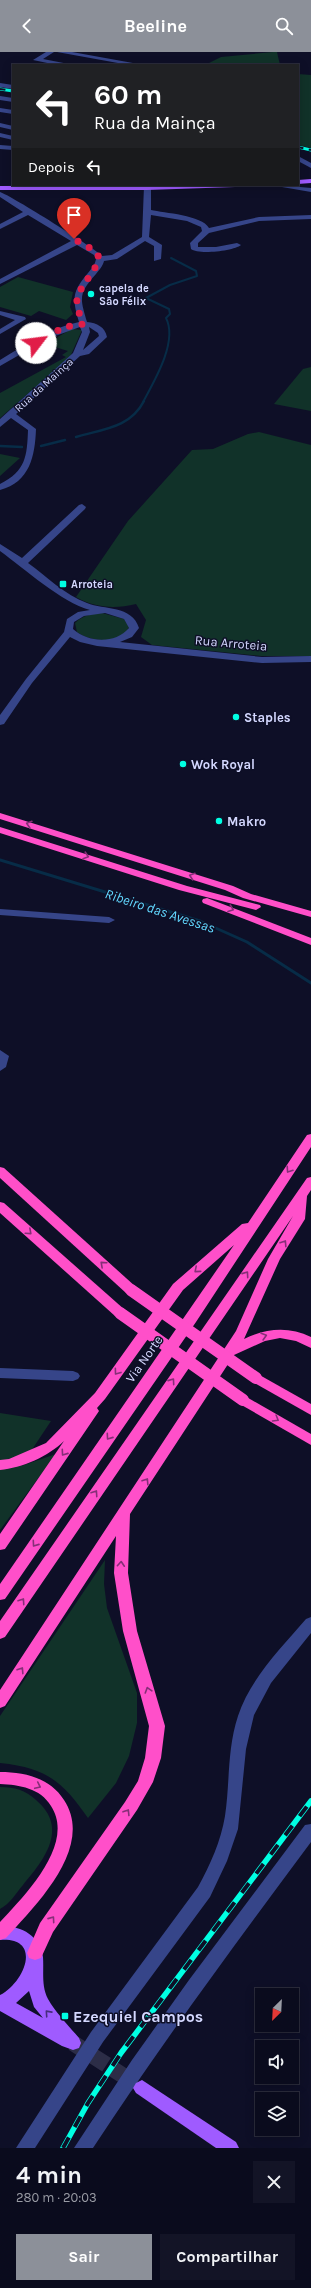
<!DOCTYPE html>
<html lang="pt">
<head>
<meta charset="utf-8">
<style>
	body { margin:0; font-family:Karla,sans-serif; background:#131426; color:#f1f3f6; height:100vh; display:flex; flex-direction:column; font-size:15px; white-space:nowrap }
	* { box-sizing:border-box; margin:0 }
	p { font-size:13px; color:#999ba4 }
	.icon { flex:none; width:22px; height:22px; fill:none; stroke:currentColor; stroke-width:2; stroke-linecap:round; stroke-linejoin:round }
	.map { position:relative; height:2096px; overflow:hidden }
	.side { display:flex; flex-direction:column; background:#0a0b1d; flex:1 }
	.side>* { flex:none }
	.top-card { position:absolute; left:12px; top:12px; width:287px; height:122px; border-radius:0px; box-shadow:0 2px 10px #0003,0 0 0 1px #2a2b3b; background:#202124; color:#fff; overflow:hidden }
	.needle { width:26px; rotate:204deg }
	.fabs { position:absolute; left:255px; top:1936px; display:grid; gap:8px }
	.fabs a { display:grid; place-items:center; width:44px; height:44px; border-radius:0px; background:#0a0b1d; box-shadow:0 2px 10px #0003,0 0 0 1px #2a2b3b; font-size:20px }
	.pin { position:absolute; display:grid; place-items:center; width:34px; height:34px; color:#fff; margin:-41px -17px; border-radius:50% 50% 50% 0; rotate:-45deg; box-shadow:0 0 4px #0007 }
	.pin .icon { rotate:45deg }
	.me { position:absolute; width:44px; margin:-22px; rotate:60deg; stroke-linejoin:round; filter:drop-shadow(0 0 3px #0008) }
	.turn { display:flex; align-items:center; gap:14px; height:84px; padding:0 16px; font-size:18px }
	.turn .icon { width:52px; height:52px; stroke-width:2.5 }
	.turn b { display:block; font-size:28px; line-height:34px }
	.then { display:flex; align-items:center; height:38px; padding:0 16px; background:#0003; gap:8px; font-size:15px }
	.round { display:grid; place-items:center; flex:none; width:42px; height:42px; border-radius:0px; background:#131426 }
	.overview { display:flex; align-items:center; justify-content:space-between; height:68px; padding:0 16px }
	h1 { font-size:24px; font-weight:700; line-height:30px }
	.button { display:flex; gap:8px; margin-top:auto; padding:8px 16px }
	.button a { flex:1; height:46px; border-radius:0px; background:#8c9099; color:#fff; font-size:16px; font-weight:700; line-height:46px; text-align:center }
	.button a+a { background:#131426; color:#f1f3f6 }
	header { display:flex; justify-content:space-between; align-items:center; height:52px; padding:0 16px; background:#8c9099; color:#fff; font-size:18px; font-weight:700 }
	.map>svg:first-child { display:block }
	.green { fill:#113229 }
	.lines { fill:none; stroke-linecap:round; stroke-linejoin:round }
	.stream-far2 { stroke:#072c47; stroke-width:2 }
	.stream-far1 { stroke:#072c47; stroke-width:2.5 }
	.stream { stroke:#072c47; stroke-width:3 }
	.major-tunnel { stroke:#2c2d47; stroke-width:16; stroke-dasharray:16 8; stroke-linecap:butt }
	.minor { fill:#364589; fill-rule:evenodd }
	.major { fill:#9f5bff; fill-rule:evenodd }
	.highway { fill:#ff4fc9; fill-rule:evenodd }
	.rail-far1-casing { stroke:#00ffe3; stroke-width:3 }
	.rail-casing { stroke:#00ffe3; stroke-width:5.5 }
	.rail-far1 { stroke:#0e0f27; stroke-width:2; stroke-dasharray:5.5; stroke-linecap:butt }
	.rail { stroke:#0e0f27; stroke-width:4; stroke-dasharray:12; stroke-linecap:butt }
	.highway-bridge { stroke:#ff4fc9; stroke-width:12 }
	.oneway { stroke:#862f78 }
	.oneway2 { stroke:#482d7d }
	.route { stroke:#e11d48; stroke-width:7; stroke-dasharray:0 12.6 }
	.poi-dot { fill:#00ffe3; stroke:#0e0f27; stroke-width:1.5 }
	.labels { text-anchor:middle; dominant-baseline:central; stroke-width:3; stroke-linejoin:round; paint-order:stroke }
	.far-poi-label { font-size:11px; font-weight:bold; fill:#d4d8ff; stroke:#0e0f27; text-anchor:start }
	.far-street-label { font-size:11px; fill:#d4d8ff; stroke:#0e0f27 }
	.street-label { font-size:13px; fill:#d4d8ff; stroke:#0e0f27 }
	.poi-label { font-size:13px; font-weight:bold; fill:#d4d8ff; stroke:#0e0f27; text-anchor:start }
	.water-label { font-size:14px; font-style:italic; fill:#62d8ff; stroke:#0e0f27 }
	.near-poi-label { font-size:16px; font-weight:bold; fill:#d4d8ff; stroke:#0e0f27; text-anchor:start }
</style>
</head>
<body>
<header><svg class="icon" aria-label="back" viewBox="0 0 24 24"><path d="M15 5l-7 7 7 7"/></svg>Beeline<svg class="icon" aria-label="search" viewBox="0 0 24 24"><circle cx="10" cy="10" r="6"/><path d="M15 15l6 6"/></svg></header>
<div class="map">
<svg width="311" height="2096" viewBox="0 0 311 2096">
	<rect width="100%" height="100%" fill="#0e0f27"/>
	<g class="green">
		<polygon points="273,0 277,0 280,13 205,13 221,5"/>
		<polygon points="298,22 311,23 311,96 298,93"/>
		<polygon points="18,225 73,240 70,255 73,262 66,268 39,259 31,264 0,255 0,235"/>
		<polygon points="72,277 82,278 70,305 0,366 0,341 66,305 62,303 68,299 45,292"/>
		<polygon points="311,315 311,359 274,352 303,317"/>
		<path d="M259 380 311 393V604H261L152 593 141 585 146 568 136 552C115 557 95 556 76 545L128 469 192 398 213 397 248 382Z"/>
		<polygon points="0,402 20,406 0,424"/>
		<path d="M102 561 124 567 129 575C121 593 90 590 77 580L75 571C83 563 92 562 102 561Z"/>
		<polygon points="0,1361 51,1369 21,1414 56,1402 0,1478"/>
		<path d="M105 1508 104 1532 107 1556 137 1641V1671L129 1704 116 1731 88 1766C62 1729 47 1716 0 1711V1664Z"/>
		<path d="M0 1735C15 1735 25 1738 36 1748 69 1776 45 1807 23 1833 16 1841 10 1852 0 1857Z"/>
	</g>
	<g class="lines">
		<path class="stream-far2" d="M143 350C155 328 178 289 166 266L170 262 169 257 146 246 170 233 197 224 196 219 171 206"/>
		<g class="stream-far1">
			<path d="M76 385C103 377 130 376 144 349"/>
			<polyline points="0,394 22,395"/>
			<polyline points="41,394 65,388"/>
		</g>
		<polyline class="stream" points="0,808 200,869 247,890 311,931"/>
		<polyline class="major-tunnel" points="73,1991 136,2032"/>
		<g class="minor">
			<polygon points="46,0 54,0 43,7 74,13 57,13 33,8"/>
			<polygon points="57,0 72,0 144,13 129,13"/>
			<polygon points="0,31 13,33 13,37 0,35"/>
			<polygon points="0,44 13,46 13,50 0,48"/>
			<polygon points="0,56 13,58 13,62 0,60"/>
			<polygon points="0,71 13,74 13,78 0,75"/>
			<polygon points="0,81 13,84 13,88 0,85"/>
			<polygon points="0,93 13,94 13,98 0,97"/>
			<polygon points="298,104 311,111 311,116 298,109"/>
			<polygon points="278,133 311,136 311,140 282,135"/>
			<path d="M144 134 151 136V158C164 161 202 163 209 176L259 165 311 163V167L259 169 209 181 198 191V195H216L237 191 241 193C234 199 198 203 191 197L190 191 202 179 201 175 187 169 151 163 149 185 162 193 161 207 154 209V194L145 189 117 207 104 209C103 214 99 218 96 222 78 242 80 246 87 270 97 271 105 275 107 285L89 302 80 304 16 362 36 377C35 404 30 430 0 438V432C26 419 27 404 28 378L11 366 0 375V367L73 301 82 280 80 275 47 287 0 314V308C25 293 50 276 79 270 72 246 72 240 88 221 92 216 95 213 96 207L94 203 77 193 0 232V227L71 189 28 163 0 177V172L23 160 0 145V140C10 143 98 198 102 204L112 203 142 185ZM89 275 98 281 99 284 83 298 90 280Z"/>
			<polygon points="0,259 25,265 26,267 0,282 0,277 15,268 0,263"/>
			<path d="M82 452 86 455 85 457 28 511C46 524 65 543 87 551 104 558 132 553 139 576L132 585 120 590 262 605 311 604V610L262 611 97 594 80 590 70 585 32 631 4 672 0 673V663L26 627 64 580 67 567 78 560 90 558C61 550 25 517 0 499V492L22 506 79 453ZM105 561 124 567 129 576C115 592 89 591 73 577L74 570 84 564Z"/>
			<polygon points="0,857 109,865 115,868 109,871 0,863"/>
			<polygon points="0,998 9,1004 6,1015 0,1019"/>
			<polygon points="0,1316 73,1319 78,1321 80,1324 78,1327 73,1329 0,1326"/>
			<path d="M311 1565V1581L271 1631 254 1663 246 1697 238 1777 227 1809 210 1845 103 1990 35 2096H16L91 1980 198 1835C210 1813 221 1789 225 1764 230 1731 227 1697 238 1664 250 1627 281 1596 306 1567Z"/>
			<path d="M311 1772V1790C236 1891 162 1991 93 2096H74L132 2008 189 1928 305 1773Z"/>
		</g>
		<g class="major">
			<polygon points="311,127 311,131 298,132 298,128"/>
			<polygon points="239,133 235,135 147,138 0,138 0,134"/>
			<path d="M0 1874C20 1873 40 1883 43 1905 44 1919 41 1934 48 1947 56 1961 69 1974 79 1986L81 1991 79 1996 73 1998 62 1994 0 1959V1943C25 1930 43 1885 0 1888ZM29 1939 34 1955 43 1966 16 1951Z"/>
			<polygon points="142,2028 236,2090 239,2096 216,2096 136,2041 133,2036 136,2031"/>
		</g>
		<g class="highway">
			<polygon points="0,761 233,834 251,842 311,859 311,865 243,846 225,838 0,767"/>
			<polygon points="0,775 187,834 260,853 261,855 256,858 179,838 0,781"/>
			<polygon points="207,846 311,886 311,893 203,851 202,849 203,847"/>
			<path d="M311 1082V1095L196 1270 5 1547 0 1548V1532L234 1193 183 1238 105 1347 97 1356 99 1359 97 1362 5 1497 0 1498V1482L64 1389C49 1404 22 1416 0 1418V1408L9 1407 46 1391 95 1341 173 1232 242 1172 248 1171 307 1083Z"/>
			<polygon points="0,1115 4,1116 136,1235 137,1238 136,1241 126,1241 0,1126"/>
			<path d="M311 1125V1138L307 1144 305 1167 280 1207 244 1287C266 1276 289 1274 311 1285V1296L296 1289 280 1286 265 1289 234 1303 130 1462 128 1521 137 1579 165 1674 161 1706 153 1730 137 1758 53 1880 41 1906 35 1908 29 1906 27 1901 40 1871 125 1750 138 1729 145 1706 149 1674 123 1579 114 1521 116 1484 5 1654 0 1656V1638L236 1279 268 1207 293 1164 5 1585 0 1587V1569L307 1126Z"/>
			<polygon points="0,1150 4,1151 125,1258 127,1261 125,1264 115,1264 0,1161"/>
			<polygon points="256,1321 311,1352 311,1363 251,1329 249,1326 251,1323"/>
			<polygon points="243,1343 311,1382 311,1393 238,1351 236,1348 238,1345"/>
			<path d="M0 1720C25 1720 50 1726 64 1748 95 1795 36 1853 6 1886L0 1888V1870C24 1844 76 1792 51 1754 40 1736 20 1733 0 1732Z"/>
		</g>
		<defs>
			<g id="rail-far1">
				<polyline points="0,37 13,39"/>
				<polyline points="298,95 311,98"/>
			</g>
			<polyline id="rail" points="63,2096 88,2051 121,2001 311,1749"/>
		</defs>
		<use href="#rail-far1" class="rail-far1-casing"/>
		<use href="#rail" class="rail-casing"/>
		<use href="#rail-far1" class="rail-far1"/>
		<use href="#rail" class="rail"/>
		<g class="highway-bridge">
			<polyline points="131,1238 256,1326"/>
			<polyline points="120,1261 243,1348"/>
		</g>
	</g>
	<defs><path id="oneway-chevron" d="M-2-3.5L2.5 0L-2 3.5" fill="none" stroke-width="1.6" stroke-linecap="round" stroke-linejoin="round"/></defs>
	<g class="oneway">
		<use href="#oneway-chevron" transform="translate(29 772) rotate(-163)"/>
		<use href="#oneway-chevron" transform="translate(86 804) rotate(18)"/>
		<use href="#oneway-chevron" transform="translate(192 824) rotate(-162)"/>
		<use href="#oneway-chevron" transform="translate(231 857) rotate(20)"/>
		<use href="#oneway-chevron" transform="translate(289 1118) rotate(124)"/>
		<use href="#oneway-chevron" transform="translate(29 1180) rotate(42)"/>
		<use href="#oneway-chevron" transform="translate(284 1191) rotate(-57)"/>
		<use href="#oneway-chevron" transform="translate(103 1212) rotate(-138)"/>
		<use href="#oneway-chevron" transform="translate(197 1218) rotate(139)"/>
		<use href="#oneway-chevron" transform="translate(246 1222) rotate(-55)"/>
		<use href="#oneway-chevron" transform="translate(264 1284) rotate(-16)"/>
		<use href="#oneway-chevron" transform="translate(117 1320) rotate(126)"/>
		<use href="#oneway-chevron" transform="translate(172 1329) rotate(-55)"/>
		<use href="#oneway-chevron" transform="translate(276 1367) rotate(31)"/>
		<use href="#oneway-chevron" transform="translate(109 1385) rotate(125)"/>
		<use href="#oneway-chevron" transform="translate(64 1401) rotate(125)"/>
		<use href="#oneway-chevron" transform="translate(146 1429) rotate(-57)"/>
		<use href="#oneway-chevron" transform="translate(95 1441) rotate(-56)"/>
		<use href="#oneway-chevron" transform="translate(35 1492) rotate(125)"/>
		<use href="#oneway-chevron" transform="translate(121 1512) rotate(-86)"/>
		<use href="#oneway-chevron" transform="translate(22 1549) rotate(-56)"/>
		<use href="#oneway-chevron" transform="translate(21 1618) rotate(-57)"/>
		<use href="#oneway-chevron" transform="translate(148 1638) rotate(-107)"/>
		<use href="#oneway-chevron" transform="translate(38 1734) rotate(25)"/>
		<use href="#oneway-chevron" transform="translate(127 1760) rotate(-58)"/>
		<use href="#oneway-chevron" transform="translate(52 1867) rotate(-55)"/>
	</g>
	<use class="oneway2" href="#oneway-chevron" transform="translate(48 1961) rotate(-132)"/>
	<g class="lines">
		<path class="route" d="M36 291 64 275 83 272C81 265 76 255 77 248 79 232 105 211 97 202 92 196 81 191 74 187"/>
	</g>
	<g class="poi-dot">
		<circle cx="91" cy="242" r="4"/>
		<rect x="59" y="528" width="8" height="8" rx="2"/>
		<circle cx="236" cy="665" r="4"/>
		<circle cx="183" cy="712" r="4"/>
		<circle cx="219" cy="769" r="4"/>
		<rect x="61" y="1960" width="8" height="8" rx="2"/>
	</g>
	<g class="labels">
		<g class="far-poi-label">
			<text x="99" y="236">capela de<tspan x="99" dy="13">São Félix</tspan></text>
			<text x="71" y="532">Arroteia</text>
		</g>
		<g class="far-street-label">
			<text transform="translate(44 333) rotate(-42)">Rua da Mainça</text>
		</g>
		<g class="street-label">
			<text transform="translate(231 591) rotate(5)">Rua Arroteia</text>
			<text transform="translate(144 1307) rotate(-55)">Via Norte</text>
		</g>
		<g class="poi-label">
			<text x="244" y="665">Staples</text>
			<text x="191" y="712">Wok Royal</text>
			<text x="227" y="769">Makro</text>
		</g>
		<g class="water-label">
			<text transform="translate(160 859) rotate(18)">Ribeiro das Avessas</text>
		</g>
		<g class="near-poi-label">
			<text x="73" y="1964">Ezequiel Campos</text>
		</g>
	</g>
</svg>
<div class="fabs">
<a><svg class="needle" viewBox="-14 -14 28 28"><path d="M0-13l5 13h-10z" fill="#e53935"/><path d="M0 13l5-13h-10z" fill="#999ba4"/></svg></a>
<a><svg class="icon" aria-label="sound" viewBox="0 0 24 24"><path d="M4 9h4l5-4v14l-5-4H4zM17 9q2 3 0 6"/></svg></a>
<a><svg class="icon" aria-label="layers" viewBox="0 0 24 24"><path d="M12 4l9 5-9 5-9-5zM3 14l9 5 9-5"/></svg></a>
</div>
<div class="pin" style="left:74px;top:187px;background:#d93025"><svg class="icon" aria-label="arrive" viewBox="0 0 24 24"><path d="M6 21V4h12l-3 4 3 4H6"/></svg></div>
<svg class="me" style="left:36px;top:291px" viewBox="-20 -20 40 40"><circle r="19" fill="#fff"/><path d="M0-13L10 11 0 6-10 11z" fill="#e11d48"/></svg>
<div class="top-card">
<div class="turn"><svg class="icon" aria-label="left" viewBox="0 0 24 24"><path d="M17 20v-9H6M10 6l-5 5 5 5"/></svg><div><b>60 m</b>Rua da Mainça</div></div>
<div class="then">Depois<svg class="icon" aria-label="left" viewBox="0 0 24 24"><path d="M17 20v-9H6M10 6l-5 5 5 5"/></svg></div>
</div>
</div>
<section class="side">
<div class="overview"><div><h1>4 min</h1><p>280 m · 20:03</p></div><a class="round"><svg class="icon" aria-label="close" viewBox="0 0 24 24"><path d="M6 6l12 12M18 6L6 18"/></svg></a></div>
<div class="button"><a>Sair</a><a>Compartilhar</a></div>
</section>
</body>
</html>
